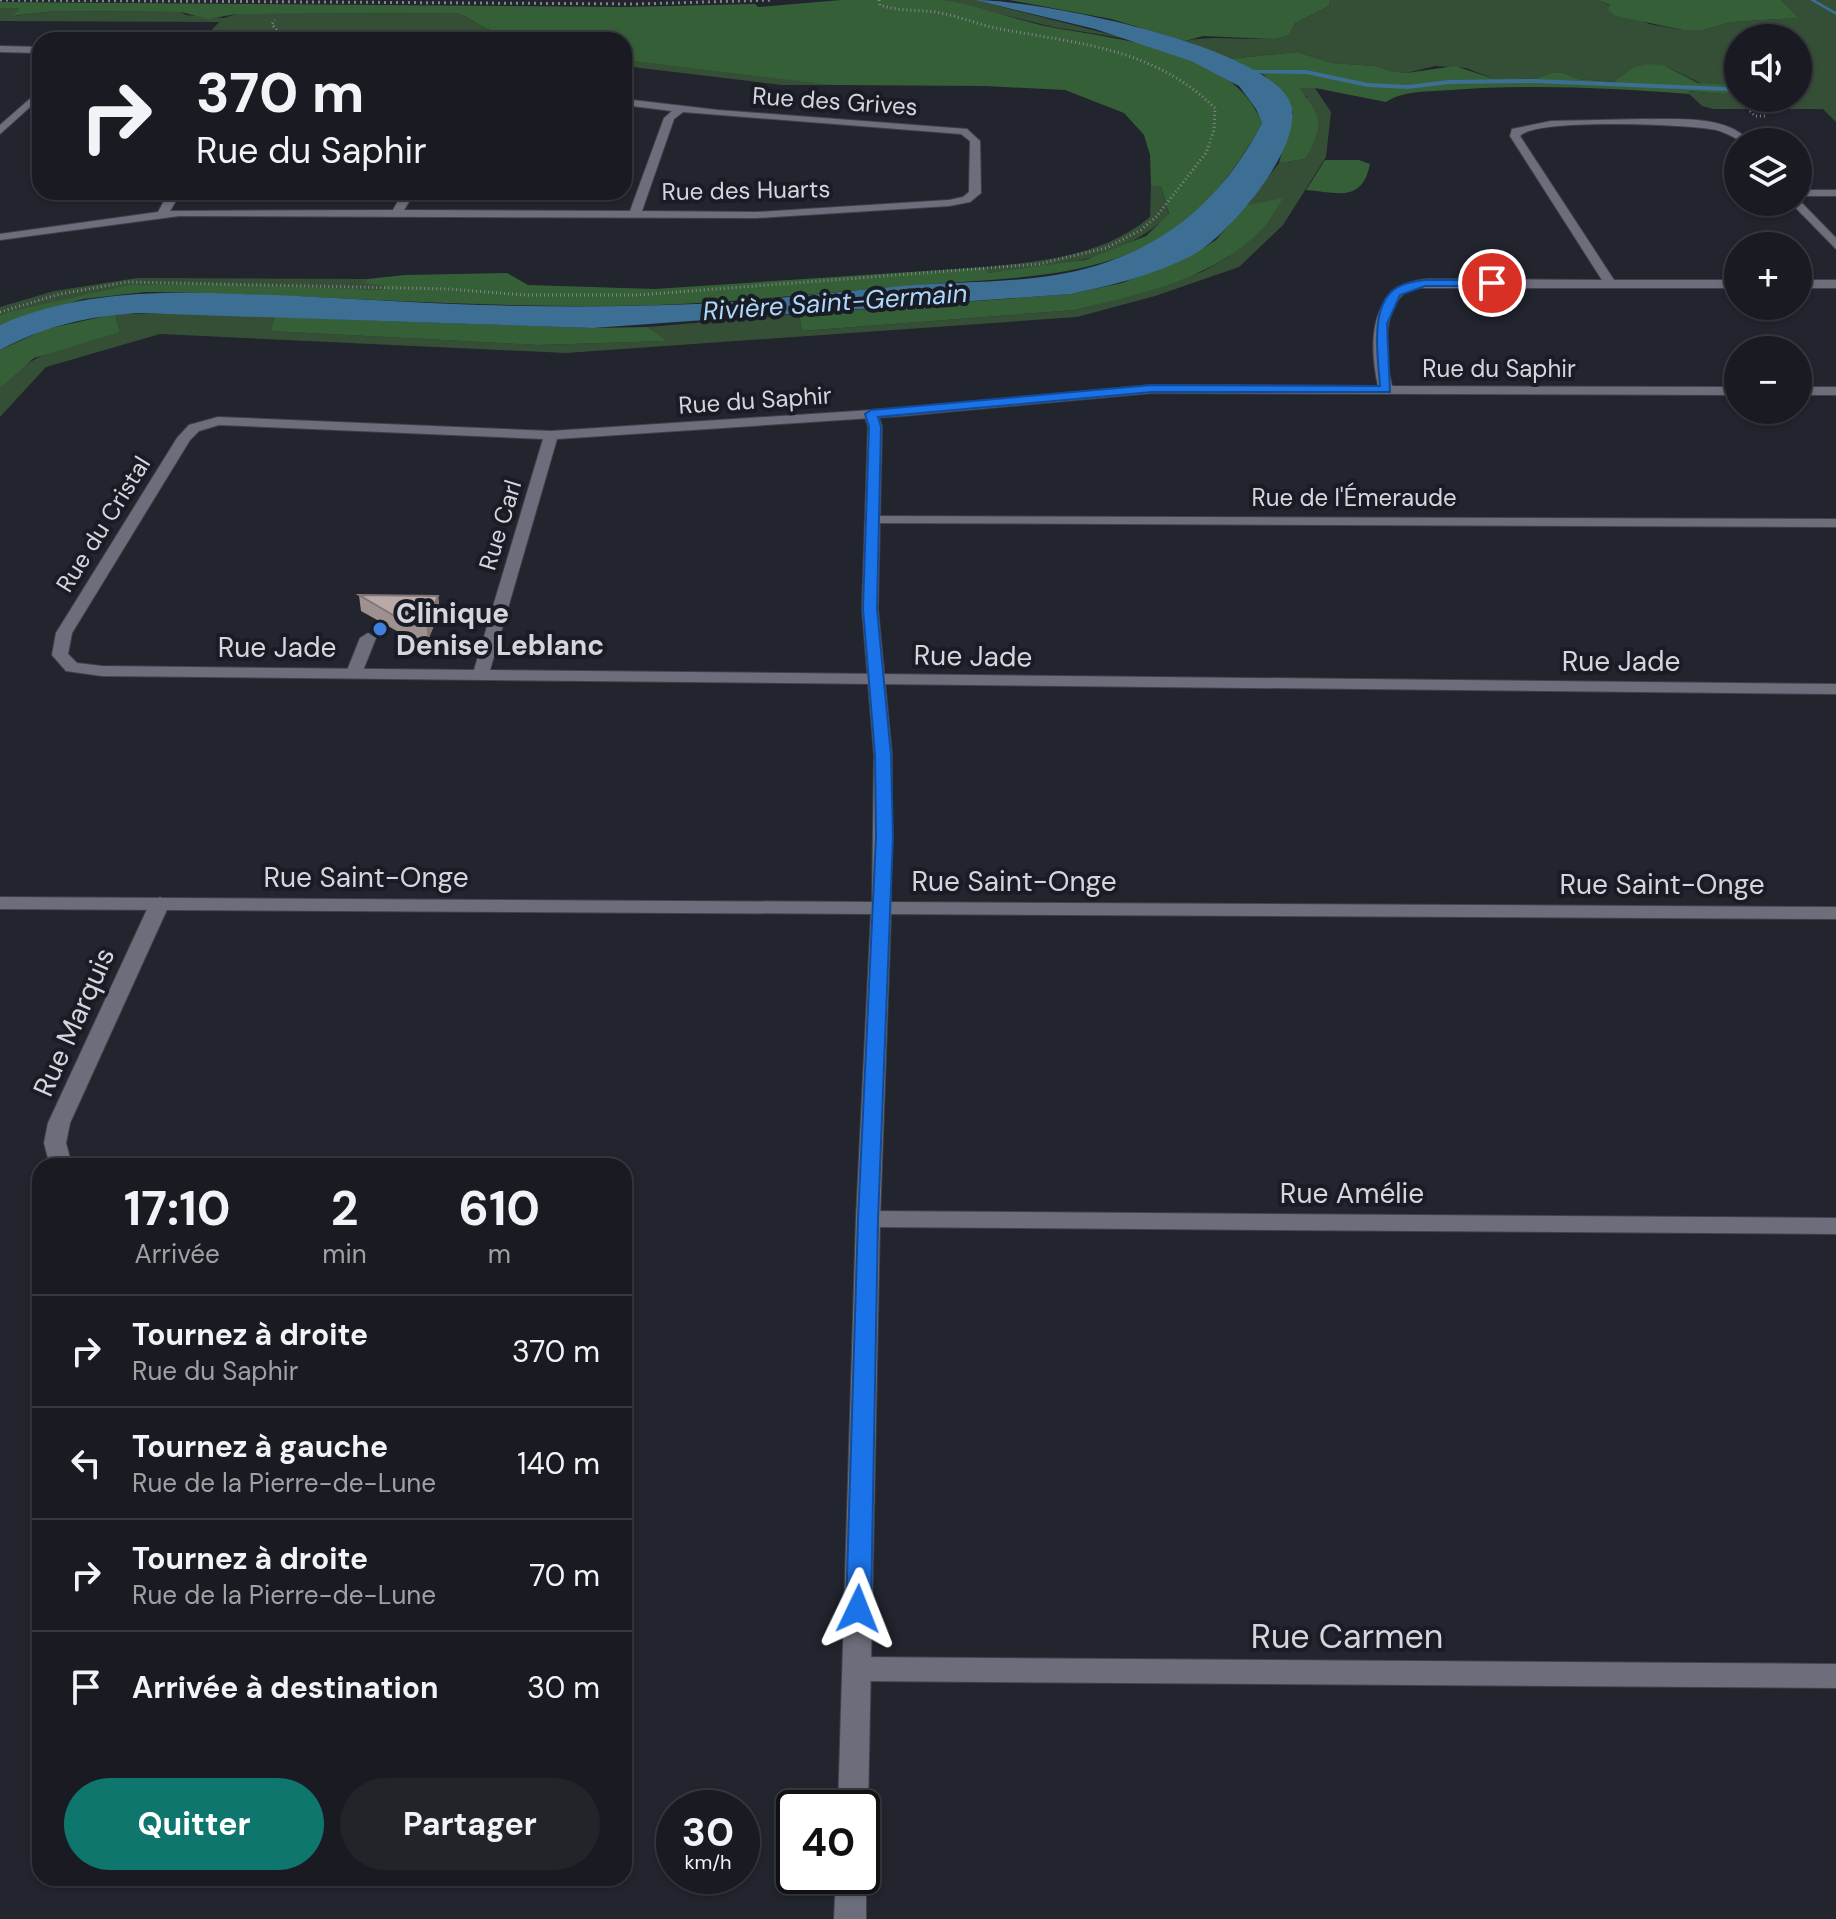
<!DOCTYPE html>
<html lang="fr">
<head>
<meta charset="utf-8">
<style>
	body { margin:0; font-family:"DM Sans",sans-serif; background:#23242a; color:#f1f3f6; height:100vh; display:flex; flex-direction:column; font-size:30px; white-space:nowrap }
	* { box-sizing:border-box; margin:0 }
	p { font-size:26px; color:#9fa1a5 }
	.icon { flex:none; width:44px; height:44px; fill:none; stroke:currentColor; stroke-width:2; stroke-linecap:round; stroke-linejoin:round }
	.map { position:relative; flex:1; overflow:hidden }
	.drawer { position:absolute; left:32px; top:1158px; width:600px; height:728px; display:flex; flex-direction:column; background:#1a1b22; border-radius:24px; box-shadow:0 2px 6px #0004,0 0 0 2px #383940 }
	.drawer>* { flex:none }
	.top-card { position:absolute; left:32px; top:32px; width:600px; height:168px; border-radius:24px; box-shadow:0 2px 6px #0004,0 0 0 2px #383940; background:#1a1b22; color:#f1f3f6; overflow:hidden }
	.fabs { position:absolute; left:1724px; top:24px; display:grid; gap:16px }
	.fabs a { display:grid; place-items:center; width:88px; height:88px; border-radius:50%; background:#1a1b22; box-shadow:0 2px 6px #0004,0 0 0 2px #383940; font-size:40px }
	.speed { position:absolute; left:656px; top:1790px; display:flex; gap:16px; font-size:40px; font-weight:700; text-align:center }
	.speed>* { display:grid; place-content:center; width:104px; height:104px; border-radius:50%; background:#1a1b22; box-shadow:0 2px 6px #0004,0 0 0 2px #383940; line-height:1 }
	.speed small { font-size:20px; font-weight:400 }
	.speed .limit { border:4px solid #111; border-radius:12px; background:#fff; color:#111 }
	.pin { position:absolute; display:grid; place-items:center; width:68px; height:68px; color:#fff; margin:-34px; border:4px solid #fff; border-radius:50%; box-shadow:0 2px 8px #0007 }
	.me { position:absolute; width:88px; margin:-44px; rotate:2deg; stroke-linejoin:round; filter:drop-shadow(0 0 6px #0008) }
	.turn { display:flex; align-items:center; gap:28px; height:168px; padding:0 32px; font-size:36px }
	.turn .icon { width:104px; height:104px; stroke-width:2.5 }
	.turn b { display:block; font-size:56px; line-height:68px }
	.eta { display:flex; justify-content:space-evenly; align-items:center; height:136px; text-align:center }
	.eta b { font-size:48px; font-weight:700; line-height:56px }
	.action { display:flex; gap:16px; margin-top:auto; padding:16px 32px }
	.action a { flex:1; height:92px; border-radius:48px; background:#0f766e; color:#fff; font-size:32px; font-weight:700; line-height:92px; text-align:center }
	.action a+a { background:#23242a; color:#f1f3f6 }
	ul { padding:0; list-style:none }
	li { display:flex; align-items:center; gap:24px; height:112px; padding:0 32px; border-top:2px solid #383940 }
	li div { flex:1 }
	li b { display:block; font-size:30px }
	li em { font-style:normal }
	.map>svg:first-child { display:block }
	.green { fill:#354f36; fill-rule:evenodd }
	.forest { fill:#355f37 }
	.water { fill:#3d6e94 }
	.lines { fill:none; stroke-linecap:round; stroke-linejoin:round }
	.stream { fill:#3d6e94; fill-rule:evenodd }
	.service-casing { stroke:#40414a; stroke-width:2 }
	.minor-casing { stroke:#40414a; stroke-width:2 }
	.tertiary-casing { stroke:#40414a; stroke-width:2 }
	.path { stroke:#83858d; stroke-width:3; stroke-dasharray:1 3; stroke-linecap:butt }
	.service { fill:#6c6f7b; fill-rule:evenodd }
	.minor { fill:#6c6f7b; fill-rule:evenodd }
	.tertiary { fill:#6c6f7b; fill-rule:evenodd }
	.rail { stroke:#81838c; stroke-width:3; stroke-dasharray:2 4; stroke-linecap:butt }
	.wall { fill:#9f9190 }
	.shaded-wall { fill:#827676 }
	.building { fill:#b9a9a8; stroke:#827676; stroke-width:2 }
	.route { fill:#1a73e8; stroke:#114b97; stroke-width:2 }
	.shop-dot { fill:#3f7fe0; stroke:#191b25; stroke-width:3 }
	.labels { text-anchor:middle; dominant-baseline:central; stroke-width:8; stroke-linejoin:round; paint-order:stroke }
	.far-street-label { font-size:24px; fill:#d4d6dd; stroke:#191b25 }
	.far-water-label { font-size:26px; font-style:italic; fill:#aed8fb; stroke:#191b25 }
	.poi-label { font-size:28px; font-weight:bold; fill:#d4d6dd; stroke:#191b25; text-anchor:start }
	.street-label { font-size:28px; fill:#d4d6dd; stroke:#191b25 }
	.near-street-label { font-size:34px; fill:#d4d6dd; stroke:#191b25 }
</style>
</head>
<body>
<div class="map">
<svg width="1836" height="1919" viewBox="0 0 1836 1919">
	<rect width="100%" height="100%" fill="#22242e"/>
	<g class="green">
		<polygon points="943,0 975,0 1128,39 1053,27"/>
		<path d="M1330 0H1598L1649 24 1683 30H1703L1732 22 1797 18 1781 0H1836V122L1823 109H1713L1702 106 1686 91 1723 94 1665 66 1614 82 1578 79 1564 73H1551L1535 79H1494L1466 68 1435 66 1406 73 1390 71 1376 66 1332 63 1297 52 1228 59 1185 41C1219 33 1254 44 1289 35L1295 23 1329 6ZM1738 38H1798V98H1738Z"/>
		<path d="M0 8H22L14 16 54 11 181 12 186 15 224 18 236 14 456 13C470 17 480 27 493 31 505 34 516 34 526 40H203L219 22 0 21Z"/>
		<polygon points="624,60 814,81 832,85 782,85 624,66"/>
		<path d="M1297 88H1315L1331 112 1326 157 1283 225 1239 267 1155 296 1077 317 566 353 160 334 46 367 0 417V388C36 348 70 345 120 332L115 314 202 313 275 317 272 331 539 345 664 341 648 327 799 314 802 331 1075 310 1117 299 1202 272 1228 257 1282 199 1246 205 1279 163 1305 159 1307 97Z"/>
		<path d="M1151 186H1161L1169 215C1115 264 1057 265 988 273L985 267C1043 261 1103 256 1150 217Z"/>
		<polygon points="137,278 367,279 365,282 385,286 382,290 129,285 0,315 0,307 54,291"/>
	</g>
	<g class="forest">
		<path d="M841 0C874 0 911 0 944 0 980 6 1015 20 1050 27 1119 40 1233 48 1262 123 1240 165 1197 222 1154 243 1075 282 991 278 906 286 809 294 713 305 616 306 459 308 302 293 145 292L83 299 0 325V315L9 312 128 285 217 284 382 290 384 286 364 283 367 279 405 275 507 273 528 285 655 289 985 267 988 273 1085 260 1146 236 1169 214 1161 186H1151L1150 155 1144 135 1124 113 1065 90 985 86 832 85 624 60V40H526C516 33 505 34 493 31 480 27 470 17 456 13L236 14 208 19 181 12 54 11 12 16 20 8H0V2L625 7 755 4 758 7Z"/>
		<polygon points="1009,0 1330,0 1329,6 1295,23 1289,35 1273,39 1203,36 1185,41 1111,19"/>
		<polygon points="1598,0 1781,0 1798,18 1732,22 1703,30 1683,30 1616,16 1608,10 1610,5"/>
		<path d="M1297 52 1332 63 1376 66 1390 71 1406 73 1455 66 1494 79H1535L1551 73H1564L1578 79 1614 82 1634 67 1649 64 1665 66 1698 83 1736 85 1738 90 1723 94 1688 91 1690 94C1610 88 1531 84 1451 90 1428 92 1405 90 1386 102L1315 88H1299C1323 118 1324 124 1305 159L1279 163 1293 112 1264 75 1228 59Z"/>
		<path d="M1325 160H1359L1370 164C1362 204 1336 192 1306 190Z"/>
		<path d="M1283 198C1275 210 1268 225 1257 234 1208 281 1138 294 1075 310L802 331 799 314 1071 294 1122 283 1194 254 1216 240 1246 205Z"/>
		<polygon points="115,314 120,332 34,358 0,388 0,350 46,329"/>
		<polygon points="275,317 593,328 648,327 666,341 539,345 271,331"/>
	</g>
	<path class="water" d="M975 0C1039 0 1253 43 1288 98 1313 139 1227 237 1193 255 1154 275 1113 285 1071 294L593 328 138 313C89 316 44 326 0 350V325C78 291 159 291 242 294 322 296 402 303 482 305 554 307 625 307 696 304 765 301 834 292 902 286 949 282 996 283 1042 277 1143 264 1215 214 1262 123L1256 109 1239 86 1191 61 1095 29Z"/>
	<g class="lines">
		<g class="stream">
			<polygon points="1810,0 1815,0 1836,12 1836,15"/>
			<polygon points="1243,70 1306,70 1368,83 1408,85 1449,80 1534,79 1728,87 1731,89 1728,91 1534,83 1449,84 1408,89 1368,87 1306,74 1245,73"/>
		</g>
		<defs>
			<polygon id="service" points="368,633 376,638 362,673 360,677 348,677 346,673 360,638"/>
			<g id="minor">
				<polygon points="0,46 40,47 40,53 0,52"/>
				<polygon points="40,90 40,98 0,134 0,125"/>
				<path d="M624 99 718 110 967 129 980 141 981 193 970 202 949 206 756 218 179 216 0 240V234L158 212 169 192H181L170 211 393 210 403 192H415L404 210 630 211 664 118 672 111 624 105ZM683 112 961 134 970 141 969 192 963 197 949 200 756 212 642 211 674 119Z"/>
				<path d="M1642 119C1675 120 1727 114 1750 142 1737 142 1730 133 1716 130 1688 124 1535 118 1520 136L1614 280H1738V288H1413C1380 302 1385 357 1392 386L1738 387V395L1152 393 902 416 557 439 490 670 1836 684V694L102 676 66 671 52 655 56 633 177 438 189 425 218 417 551 431 902 408 1152 385 1378 386C1368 340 1370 283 1428 279L1602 280 1510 136 1512 129 1551 121ZM219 425 543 439 474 670 102 666 77 663 68 654 72 633 190 440 199 431Z"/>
				<rect x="1798" y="190" width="38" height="6"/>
				<polygon points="1798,199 1836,238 1836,249 1790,202 1798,202"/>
				<rect x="1798" y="280" width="38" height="8"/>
				<rect x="1798" y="387" width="38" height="8"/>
				<polygon points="873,516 1836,519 1836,527 868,523 866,520"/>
				<polygon points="160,897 170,903 70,1123 66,1143 72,1166 50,1166 44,1143 48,1123 150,903"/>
				<polygon points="868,1211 1836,1218 1836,1234 868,1227 860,1225 856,1219 860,1213"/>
				<polygon points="857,1657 1836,1664 1836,1688 857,1681 847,1678 843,1669 847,1660"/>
			</g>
			<g id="tertiary">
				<polygon points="871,410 878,414 882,427 878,609 892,755 891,902 1836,907 1836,919 891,914 880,1219 868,1808 862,1818 862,1808 838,1808 856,1219 871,914 0,909 0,897 872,902 874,755 862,609 868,427 864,414"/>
				<polygon points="862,1866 866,1876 866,1919 834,1919 836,1876 862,1876"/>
			</g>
		</defs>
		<use href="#service" class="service-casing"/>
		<use href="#minor" class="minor-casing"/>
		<use href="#tertiary" class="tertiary-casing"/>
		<g class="path">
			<polyline points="274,36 295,36"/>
			<polyline points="271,40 277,31 272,24 275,20"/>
			<polyline points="1750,111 1755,116 1765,116"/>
			<polyline points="1766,127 1773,134 1783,134"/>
			<polyline points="1722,170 1733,170 1738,175"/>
			<path d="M0 312 60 294 127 282 449 289 524 295H638L1039 264 1106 248 1141 230 1156 217 1206 153 1214 130 1215 108C1153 48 1081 44 1000 29 980 25 961 17 941 13 920 9 900 12 880 5L879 0"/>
		</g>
		<use href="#service" class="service"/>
		<use href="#minor" class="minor"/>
		<use href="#tertiary" class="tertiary"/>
		<polyline class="rail" points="0,0 637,4 774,0"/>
	</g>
	<polygon class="wall" points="359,595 438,596 440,611 428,640 413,640 361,611"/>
	<polygon class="shaded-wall" points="438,596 440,611 428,640 426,624"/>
	<polygon class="building" points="359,595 438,596 426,624 410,625"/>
	<path class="route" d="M1425 280H1492L1498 283 1492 286H1425L1400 295 1387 324 1390 392H1152L878 417 881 427 877 609 891 755 893 837 878 1219 871 1609 867 1617 858 1620 849 1617 846 1609 858 1219 876 837 875 755 863 609 869 427 865 414 871 410 1152 385 1380 386C1378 358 1368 300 1400 286 1407 282 1417 281 1425 280Z"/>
	<circle class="shop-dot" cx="380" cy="629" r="8"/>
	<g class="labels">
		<g class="far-street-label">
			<text transform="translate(835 101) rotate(4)">Rue des Grives</text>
			<text transform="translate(746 190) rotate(-1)">Rue des Huarts</text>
			<text x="1499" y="368">Rue du Saphir</text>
			<text transform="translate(755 400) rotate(-4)">Rue du Saphir</text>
			<text x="1354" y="497">Rue de l'Émeraude</text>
			<text transform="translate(103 524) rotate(-58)">Rue du Cristal</text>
			<text transform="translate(500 525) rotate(-73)">Rue Carl</text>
		</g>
		<g class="far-water-label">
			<text transform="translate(835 302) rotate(-4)">Rivière Saint-Germain</text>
		</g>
		<g class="poi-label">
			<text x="396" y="613">Clinique<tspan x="396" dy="32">Denise Leblanc</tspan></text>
		</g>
		<g class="street-label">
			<text x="277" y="647">Rue Jade</text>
			<text transform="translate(973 656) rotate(1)">Rue Jade</text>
			<text x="1621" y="661">Rue Jade</text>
			<text x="366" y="877">Rue Saint-Onge</text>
			<text x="1014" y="881">Rue Saint-Onge</text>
			<text x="1662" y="884">Rue Saint-Onge</text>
			<text transform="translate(74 1022) rotate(-66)">Rue Marquis</text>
			<text x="1352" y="1193">Rue Amélie</text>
		</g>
		<g class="near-street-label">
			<text x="1347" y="1636">Rue Carmen</text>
		</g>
	</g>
</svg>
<div class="fabs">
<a><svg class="icon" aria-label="sound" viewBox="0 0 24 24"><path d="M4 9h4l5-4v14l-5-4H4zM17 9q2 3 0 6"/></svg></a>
<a><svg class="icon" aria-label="layers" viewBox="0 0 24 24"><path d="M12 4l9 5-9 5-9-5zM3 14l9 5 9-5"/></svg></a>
<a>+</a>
<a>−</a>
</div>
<div class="speed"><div>30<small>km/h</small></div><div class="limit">40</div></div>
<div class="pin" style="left:1492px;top:283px;background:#d93025"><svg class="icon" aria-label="arrive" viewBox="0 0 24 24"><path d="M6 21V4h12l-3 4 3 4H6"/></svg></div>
<svg class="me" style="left:858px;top:1609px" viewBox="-20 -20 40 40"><path d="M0-17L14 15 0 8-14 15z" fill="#1a73e8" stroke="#fff" stroke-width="4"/></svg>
<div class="top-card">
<div class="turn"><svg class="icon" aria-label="right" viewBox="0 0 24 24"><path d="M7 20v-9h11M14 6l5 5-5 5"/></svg><div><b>370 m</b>Rue du Saphir</div></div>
</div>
<section class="drawer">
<div class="eta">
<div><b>17:10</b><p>Arrivée</p></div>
<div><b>2</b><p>min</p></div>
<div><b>610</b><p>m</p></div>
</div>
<ul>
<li><svg class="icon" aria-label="right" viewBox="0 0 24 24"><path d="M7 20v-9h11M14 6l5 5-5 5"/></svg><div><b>Tournez à droite</b><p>Rue du Saphir</p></div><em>370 m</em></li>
<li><svg class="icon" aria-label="left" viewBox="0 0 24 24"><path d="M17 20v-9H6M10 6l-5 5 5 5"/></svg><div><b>Tournez à gauche</b><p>Rue de la Pierre-de-Lune</p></div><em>140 m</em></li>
<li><svg class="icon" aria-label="right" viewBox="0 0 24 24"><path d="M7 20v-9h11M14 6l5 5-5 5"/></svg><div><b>Tournez à droite</b><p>Rue de la Pierre-de-Lune</p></div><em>70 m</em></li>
<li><svg class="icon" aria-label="arrive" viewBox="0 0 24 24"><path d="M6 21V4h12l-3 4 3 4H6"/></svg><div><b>Arrivée à destination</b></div><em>30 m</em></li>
</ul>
<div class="action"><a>Quitter</a><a>Partager</a></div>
</section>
</div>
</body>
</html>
